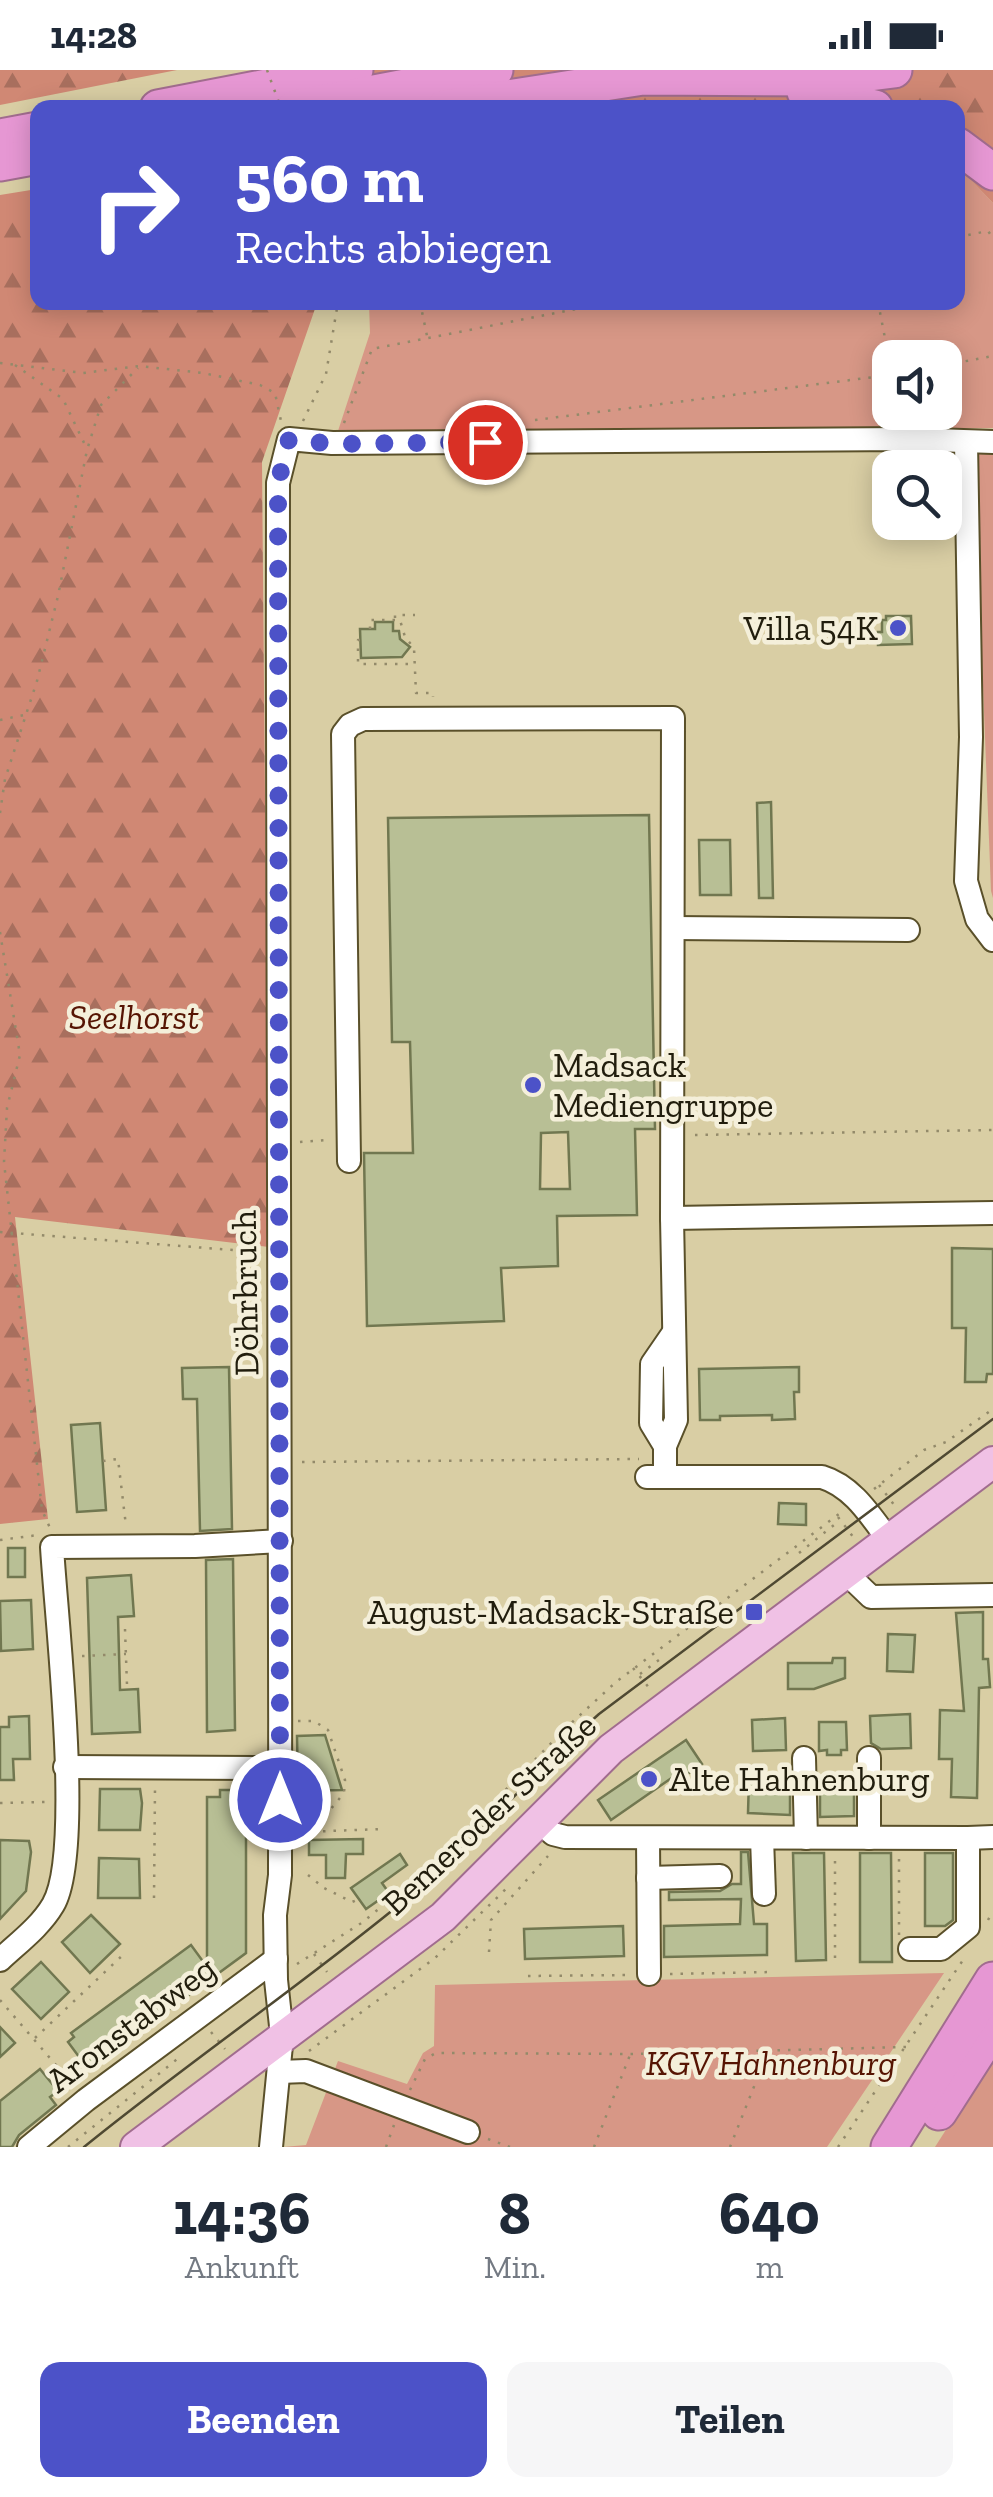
<!DOCTYPE html>
<html lang="de">
<head>
<meta charset="utf-8">
<style>
	body { margin:0; font-family:"Zilla Slab",serif; background:#f6f6f7; color:#1f2937; height:100vh; display:flex; flex-direction:column; font-size:38px; white-space:nowrap }
	* { box-sizing:border-box; margin:0 }
	p { font-size:32px; color:#747a83 }
	.icon { flex:none; width:55px; height:55px; fill:none; stroke:currentColor; stroke-width:2; stroke-linecap:round; stroke-linejoin:round }
	.map { position:relative; height:2077px; overflow:hidden }
	.details { display:flex; flex-direction:column; background:#fff; flex:1 }
	.details>* { flex:none }
	.guide { position:absolute; left:30px; top:30px; width:935px; height:210px; border-radius:20px; box-shadow:0 5px 25px #0003; background:#4c52c8; color:#fff; overflow:hidden }
	.tools { position:absolute; left:872px; top:270px; display:grid; gap:20px }
	.tools a { display:grid; place-items:center; width:90px; height:90px; border-radius:20px; background:#fff; box-shadow:0 5px 25px #0003; font-size:50px }
	.pin { position:absolute; display:grid; place-items:center; width:85px; height:85px; color:#fff; margin:-42px; border:5px solid #fff; border-radius:50%; box-shadow:0 2px 10px #0007 }
	.me { position:absolute; width:110px; margin:-55px; rotate:0deg; stroke-linejoin:round; filter:drop-shadow(0 0 8px #0008) }
	.turn { display:flex; align-items:center; gap:35px; height:210px; padding:0 40px; font-size:45px }
	.turn .icon { width:130px; height:130px; stroke-width:2.5 }
	.turn b { display:block; font-size:70px; line-height:85px }
	.eta { display:flex; justify-content:space-evenly; align-items:center; height:170px; text-align:center }
	.eta b { font-size:60px; font-weight:700; line-height:70px }
	.button { display:flex; gap:20px; margin-top:auto; padding:20px 40px }
	.button a { flex:1; height:115px; border-radius:20px; background:#4c52c8; color:#fff; font-size:40px; font-weight:700; line-height:115px; text-align:center }
	.button a+a { background:#f6f6f7; color:#1f2937 }
	.status { display:flex; justify-content:space-between; align-items:center; height:70px; padding:0 50px; background:#fff; direction:ltr }
	.status svg { height:28px; fill:currentColor }
	.map>svg:first-child { display:block }
	.green { fill:#d79786; fill-rule:evenodd }
	.forest { fill:url(#forest-firs) }
	.building { fill:#b8bf95; stroke:#717750; stroke-width:2.5; fill-rule:evenodd }
	.lines { fill:none; stroke-linecap:round; stroke-linejoin:round }
	.minor-casing { stroke:#5a502a; stroke-width:26 }
	.major-casing { stroke:#a16c8e; stroke-width:34 }
	.highway-casing { stroke:#a16c8e; stroke-width:39 }
	.path { stroke:#938a6a; stroke-width:2.5; stroke-dasharray:2.5 8; stroke-linecap:butt }
	.minor { stroke:#fff; stroke-width:22 }
	.major { stroke:#f0c1e5; stroke-width:30 }
	.highway { stroke:#e697d3; stroke-width:35 }
	.tram { stroke:#4f4932; stroke-width:2.5 }
	.path-bridge { stroke:#938a6a; stroke-width:2.5; stroke-dasharray:2.5 8; stroke-linecap:butt }
	.route { stroke:#4c52c8; stroke-width:18; stroke-dasharray:0 32.4 }
	.poi-dot { fill:#4c52c8; stroke:#f4efda; stroke-width:4 }
	.labels { text-anchor:middle; dominant-baseline:central; stroke-width:9; stroke-linejoin:round; paint-order:stroke }
	.poi-label { font-size:35px; fill:#211d0d; stroke:#f4efda; text-anchor:end }
	.park-label { font-size:35px; font-style:italic; fill:#561403; stroke:#f4efda }
	.street-label { font-size:35px; fill:#211d0d; stroke:#f4efda }
</style>
</head>
<body>
<div class="status"><b>14:28</b><svg viewBox="0 0 49 12"><path d="M0 12V9h3v3zM5 12V6h3v6zM10 12V3h3v9zM15 12V0h3v12zM26 1h20v11H26zM47 4h2v5h-2z"/></svg></div>
<div class="map">
<svg width="993" height="2077" viewBox="0 0 993 2077">
	<defs>
		<pattern id="forest-firs" width="22" height="20" patternUnits="userSpaceOnUse" patternTransform="scale(2.5)"><rect width="22" height="20" fill="#d08874"/><path d="M5 1l3.5 6h-7zM16 11l3.5 6h-7z" fill="#a86f5e"/></pattern>
	</defs>
	<rect width="100%" height="100%" fill="#d9cea4"/>
	<g class="green">
		<path d="M958 101 968 107 993 133V358L337 364 370 263 369 233 958 232ZM890 288H945V342H890Z"/>
		<polygon points="974,384 993,384 993,828 991,821"/>
		<polygon points="944,1903 827,2077 283,2077 306,2075 338,1991 407,2014 423,1983 434,1976 435,1915"/>
		<polygon points="993,1986 993,2077 935,2077"/>
	</g>
	<g class="forest">
		<polygon points="0,0 177,0 0,35"/>
		<polygon points="302,0 993,0 993,133 968,107 958,101 958,38 763,38 731,34 638,38 314,37"/>
		<polygon points="37,119 38,232 317,233 262,392 269,1177 15,1147 48,1449 0,1454 0,125"/>
	</g>
	<g class="building">
		<polygon points="886,546 911,546 912,574 878,575 878,562 882,562 882,550 886,550"/>
		<polygon points="375,552 393,552 393,561 399,561 400,569 410,577 402,587 361,588 360,559 375,559"/>
		<polygon points="771,732 773,828 759,828 757,733"/>
		<path d="M649 745 655 1059H635L637 1145 557 1146 558 1196 501 1198 504 1251 367 1256 364 1083H413L410 972H392L388 748ZM568 1062 570 1119H540L541 1063Z"/>
		<polygon points="699,770 730,770 731,825 700,825"/>
		<polygon points="952,1178 993,1179 993,1304 987,1304 986,1312 965,1312 966,1258 952,1258"/>
		<polygon points="229,1297 232,1459 200,1461 197,1329 183,1329 182,1298"/>
		<polygon points="799,1297 799,1322 794,1322 795,1349 772,1350 772,1345 720,1346 720,1350 700,1350 699,1299"/>
		<polygon points="100,1353 106,1440 77,1442 71,1355"/>
		<polygon points="779,1433 806,1434 806,1455 778,1454"/>
		<rect x="8" y="1478" width="17" height="29"/>
		<polygon points="233,1489 235,1660 207,1662 206,1490"/>
		<polygon points="131,1505 134,1546 118,1547 120,1620 138,1619 140,1662 92,1664 87,1508"/>
		<polygon points="31,1530 33,1579 1,1581 0,1531"/>
		<polygon points="983,1542 983,1589 988,1589 990,1617 979,1618 977,1728 951,1727 952,1689 939,1689 940,1640 964,1641 956,1543"/>
		<polygon points="888,1564 915,1565 913,1602 887,1601"/>
		<polygon points="833,1588 845,1588 845,1608 814,1619 788,1619 788,1593 832,1593"/>
		<polygon points="910,1644 911,1678 881,1679 871,1673 870,1646"/>
		<polygon points="29,1646 30,1689 13,1689 14,1710 0,1710 0,1657 9,1657 9,1647"/>
		<polygon points="785,1648 786,1680 753,1681 752,1650"/>
		<polygon points="819,1652 846,1652 847,1680 841,1680 841,1685 827,1685 827,1680 819,1681"/>
		<polygon points="325,1665 342,1720 298,1721 297,1666"/>
		<polygon points="686,1670 702,1694 676,1712 673,1707 611,1750 598,1730"/>
		<polygon points="749,1709 790,1711 790,1745 748,1743"/>
		<polygon points="854,1716 854,1746 820,1747 820,1717"/>
		<polygon points="100,1719 140,1719 142,1733 140,1760 99,1760"/>
		<polygon points="220,1720 246,1720 246,1883 88,1999 68,1972 74,1967 71,1963 191,1875 207,1897 207,1727 220,1727"/>
		<polygon points="363,1769 363,1784 346,1784 345,1808 326,1808 326,1785 309,1785 309,1770"/>
		<polygon points="0,1770 29,1771 31,1782 26,1821 0,1849"/>
		<polygon points="741,1782 748,1782 754,1854 767,1854 767,1885 664,1887 664,1856 740,1854 741,1829 669,1830 669,1822 720,1821 732,1814 741,1814"/>
		<polygon points="793,1783 824,1783 826,1890 796,1891"/>
		<polygon points="860,1783 891,1783 892,1892 860,1892"/>
		<polygon points="925,1783 953,1783 953,1850 945,1856 925,1856"/>
		<polygon points="400,1784 407,1795 382,1813 389,1823 366,1839 351,1818"/>
		<polygon points="99,1788 139,1789 140,1828 98,1828"/>
		<polygon points="91,1845 120,1874 90,1903 62,1872"/>
		<polygon points="623,1856 624,1886 525,1889 524,1859"/>
		<polygon points="41,1892 69,1922 41,1949 12,1919"/>
		<polygon points="0,1957 15,1973 0,1987"/>
		<polygon points="40,1999 58,2021 50,2027 56,2035 19,2065 12,2077 0,2077 0,2031"/>
	</g>
	<g class="lines">
		<defs>
			<g id="minor">
				<polyline points="966,372 971,667 966,811 977,849 993,870"/>
				<polyline points="673,858 908,860"/>
				<polyline points="349,1091 343,664 350,655 363,649 673,648 672,1148 676,1350 665,1376 665,1407"/>
				<polyline points="672,1148 993,1143"/>
				<polyline points="665,1376 651,1353 652,1294 674,1262"/>
				<path d="M647 1407H822C852 1416 870 1445 888 1469"/>
				<polyline points="845,1502 871,1527 993,1525"/>
				<polyline points="804,1688 806,1768"/>
				<polyline points="65,1697 280,1698"/>
				<polyline points="538,1751 553,1764 565,1767 968,1768 968,1857 941,1879 910,1879"/>
				<polyline points="648,1768 649,1904"/>
				<polyline points="762,1768 764,1824"/>
				<polyline points="869,1768 869,1688"/>
				<polyline points="968,1768 993,1767"/>
				<polyline points="648,1808 720,1806"/>
				<path d="M0 1890C18 1873 40 1857 53 1835 84 1783 56 1548 52 1477L195 1476 281 1471"/>
				<polyline points="279,2002 306,2001 468,2062"/>
				<polyline points="29,2077 86,2030 276,1889"/>
				<path d="M271 2077 282 1965 276 1910 275 1845 280 1805C281 1341 277 877 278 413L289 369 332 373 905 369 993 372"/>
			</g>
			<polyline id="major" points="136,2077 443,1847 611,1679 993,1392"/>
			<g id="highway">
				<polyline points="805,22 875,38"/>
				<polyline points="158,38 355,0"/>
				<polyline points="295,38 495,0"/>
				<polyline points="444,38 643,7 830,8 894,0"/>
				<polyline points="0,67 38,60"/>
				<polyline points="958,76 993,102"/>
				<polyline points="0,93 38,86"/>
				<polyline points="939,2042 993,1958"/>
				<polyline points="889,2077 993,1910"/>
			</g>
		</defs>
		<use href="#minor" class="minor-casing"/>
		<use href="#major" class="major-casing"/>
		<use href="#highway" class="highway-casing"/>
		<g class="path">
			<polyline points="958,167 988,161 993,168"/>
			<polyline points="420,232 427,266"/>
			<polyline points="878,232 890,294"/>
			<polyline points="0,293 83,303 139,296 203,303 260,315 275,323 281,351"/>
			<polyline points="15,295 63,329 86,377"/>
			<polyline points="945,295 993,286"/>
			<polyline points="484,334 490,351"/>
			<polyline points="535,350 890,305"/>
			<polyline points="303,351 326,304 338,232"/>
			<polyline points="344,353 372,279 612,232"/>
			<polyline points="395,548 395,545 415,545"/>
			<polyline points="370,559 370,550 400,550 405,567 414,578 416,623 433,623 433,627"/>
			<polyline points="360,570 358,570 358,594 413,594"/>
			<polyline points="0,650 24,645"/>
			<polyline points="0,743 5,709 37,611 58,526 87,380 101,335 138,298"/>
			<polyline points="0,862 20,985 7,1038 4,1092 42,1440 50,1458"/>
			<polyline points="695,1065 993,1060"/>
			<polyline points="300,1072 327,1070"/>
			<polyline points="0,1162 258,1182"/>
			<polyline points="103,1391 118,1389 126,1456"/>
			<polyline points="302,1392 639,1389"/>
			<polyline points="879,1415 895,1436"/>
			<polyline points="874,1419 924,1380 946,1372 993,1339"/>
			<polyline points="838,1447 854,1468"/>
			<polyline points="0,1470 38,1465"/>
			<polyline points="799,1483 839,1451"/>
			<polyline points="125,1559 127,1615"/>
			<polyline points="82,1586 126,1584"/>
			<polyline points="633,1598 650,1619"/>
			<polyline points="640,1604 663,1587"/>
			<polyline points="298,1651 314,1651 328,1660 345,1710 344,1723 312,1762"/>
			<polyline points="0,1733 45,1732"/>
			<polyline points="302,1762 383,1759"/>
			<polyline points="308,1805 324,1818 352,1832 359,1829"/>
			<polyline points="154,1828 155,1719"/>
			<polyline points="988,1850 993,1841"/>
			<polyline points="899,1865 899,1788"/>
			<polyline points="489,1882 491,1850 548,1786"/>
			<polyline points="314,1884 327,1902"/>
			<polyline points="835,1888 835,1790"/>
			<polyline points="297,1894 363,1852 436,1791 567,1657 616,1612 839,1444"/>
			<polyline points="670,1904 772,1902"/>
			<polyline points="528,1906 627,1905"/>
			<polyline points="0,1930 74,2016"/>
			<polyline points="211,1962 225,1979"/>
			<polyline points="35,1968 125,1883"/>
			<polyline points="309,1981 435,1888 510,1815"/>
			<polyline points="410,2020 425,1989 436,1983 631,1984 906,1977"/>
			<polyline points="488,2069 510,2077"/>
			<polyline points="68,2077 181,1986"/>
			<polyline points="386,2077 394,2055"/>
			<polyline points="594,2077 630,1985"/>
			<polyline points="730,2077 759,2004 762,1982"/>
			<polyline points="838,2077 965,1887"/>
		</g>
		<use href="#minor" class="minor"/>
		<use href="#major" class="major"/>
		<use href="#highway" class="highway"/>
		<path class="tram" d="M84 2077C185 1995 293 1921 394 1839 468 1779 529 1707 599 1644L993 1349"/>
		<polyline class="path-bridge" points="267,0 281,38"/>
	</g>
	<g class="lines">
		<polyline class="route" points="280,1730 278,413 289,369 332,374 485,372"/>
	</g>
	<g class="poi-dot">
		<circle cx="898" cy="558" r="10"/>
		<circle cx="533" cy="1015" r="10"/>
		<rect x="744" y="1532" width="20" height="20" rx="5"/>
		<circle cx="649" cy="1709" r="10"/>
	</g>
	<g class="labels">
		<g class="poi-label">
			<text x="878" y="558">Villa 54K</text>
			<text x="553" y="995" text-anchor="start">Madsack<tspan x="553" dy="40">Mediengruppe</tspan></text>
			<text x="734" y="1542">August-Madsack-Straße</text>
			<text x="669" y="1709" text-anchor="start">Alte Hahnenburg</text>
		</g>
		<g class="park-label">
			<text x="134" y="947">Seelhorst</text>
			<text x="771" y="1993">KGV Hahnenburg</text>
		</g>
		<g class="street-label">
			<text transform="translate(245 1223) rotate(-91)">Döhrbruch</text>
			<text transform="translate(489 1744) rotate(-43)">Bemeroder Straße</text>
			<text transform="translate(131 1954) rotate(-37)">Aronstabweg</text>
		</g>
	</g>
</svg>
<div class="tools">
<a><svg class="icon" aria-label="sound" viewBox="0 0 24 24"><path d="M4 9h4l5-4v14l-5-4H4zM17 9q2 3 0 6"/></svg></a>
<a><svg class="icon" aria-label="search" viewBox="0 0 24 24"><circle cx="10" cy="10" r="6"/><path d="M15 15l6 6"/></svg></a>
</div>
<div class="pin" style="left:485px;top:372px;background:#d93025"><svg class="icon" aria-label="arrive" viewBox="0 0 24 24"><path d="M6 21V4h12l-3 4 3 4H6"/></svg></div>
<svg class="me" style="left:280px;top:1730px" viewBox="-20 -20 40 40"><circle r="17" fill="#4c52c8" stroke="#fff" stroke-width="3"/><path d="M0-11L8 9 0 5-8 9z" fill="#fff"/></svg>
<div class="guide">
<div class="turn"><svg class="icon" aria-label="right" viewBox="0 0 24 24"><path d="M7 20v-9h11M14 6l5 5-5 5"/></svg><div><b>560 m</b>Rechts abbiegen</div></div>
</div>
</div>
<section class="details">
<div class="eta">
<div><b>14:36</b><p>Ankunft</p></div>
<div><b>8</b><p>Min.</p></div>
<div><b>640</b><p>m</p></div>
</div>
<div class="button"><a>Beenden</a><a>Teilen</a></div>
</section>
</body>
</html>
